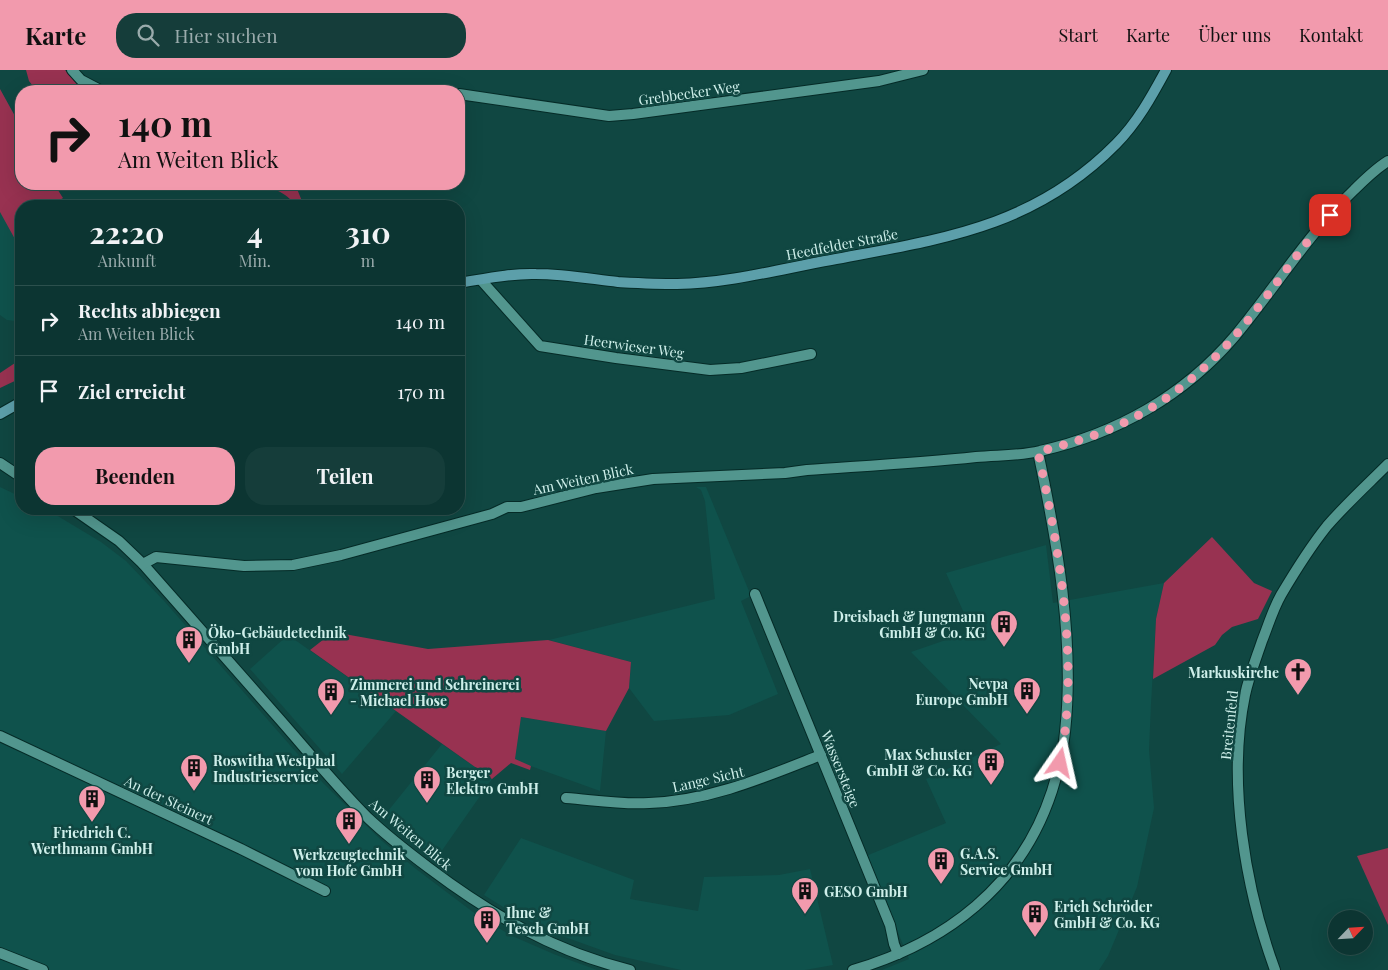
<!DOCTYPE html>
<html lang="de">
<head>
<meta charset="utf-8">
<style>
	body { margin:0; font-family:"Playfair Display",serif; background:#153d3a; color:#f1f3f6; height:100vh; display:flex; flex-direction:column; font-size:19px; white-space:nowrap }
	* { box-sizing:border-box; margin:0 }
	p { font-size:16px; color:#9aabac }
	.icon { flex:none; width:28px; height:28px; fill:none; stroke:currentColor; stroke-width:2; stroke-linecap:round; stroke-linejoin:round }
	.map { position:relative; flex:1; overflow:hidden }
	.drawer { position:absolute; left:15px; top:130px; width:450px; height:315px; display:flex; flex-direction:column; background:#0c3532; border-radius:20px; box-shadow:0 5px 20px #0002,0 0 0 1px #2c504d }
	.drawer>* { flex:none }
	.top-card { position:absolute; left:15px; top:15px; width:450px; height:105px; border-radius:20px; box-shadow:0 5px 20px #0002,0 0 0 1px #2c504d; background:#f29aad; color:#111; overflow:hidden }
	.needle { width:32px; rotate:65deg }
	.controls { position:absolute; left:1328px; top:840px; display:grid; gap:10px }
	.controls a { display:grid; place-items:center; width:45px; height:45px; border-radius:50%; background:#0c3532; box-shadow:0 5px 20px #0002,0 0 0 1px #2c504d; font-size:25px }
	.pin { position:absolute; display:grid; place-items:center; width:42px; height:42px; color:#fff; margin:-21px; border-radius:10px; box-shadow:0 2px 8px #0006 }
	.me { position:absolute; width:55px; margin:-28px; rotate:11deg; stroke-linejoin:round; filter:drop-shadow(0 0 4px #0008) }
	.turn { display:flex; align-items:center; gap:18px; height:105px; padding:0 20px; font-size:22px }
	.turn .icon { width:65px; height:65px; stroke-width:2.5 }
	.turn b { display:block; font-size:35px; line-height:42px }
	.eta { display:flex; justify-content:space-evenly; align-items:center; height:85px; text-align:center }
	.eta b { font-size:30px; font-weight:700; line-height:35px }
	.button { display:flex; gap:10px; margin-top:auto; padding:10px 20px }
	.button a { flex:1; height:58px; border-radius:20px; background:#f29aad; color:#111; font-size:20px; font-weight:700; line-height:58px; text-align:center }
	.button a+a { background:#153d3a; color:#f1f3f6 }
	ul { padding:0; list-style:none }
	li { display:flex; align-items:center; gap:15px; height:70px; padding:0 20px; border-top:1px solid #2c504d }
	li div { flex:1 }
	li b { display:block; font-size:19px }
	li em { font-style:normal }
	header { display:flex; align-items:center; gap:30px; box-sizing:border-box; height:70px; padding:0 25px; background:#f29aad; color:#111 }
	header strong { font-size:24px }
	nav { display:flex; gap:28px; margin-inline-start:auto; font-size:18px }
	.search { width:350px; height:45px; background:#153d3a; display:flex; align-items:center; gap:12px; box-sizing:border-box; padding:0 18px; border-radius:20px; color:#9aabac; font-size:19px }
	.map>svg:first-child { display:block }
	.built { fill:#0f524c }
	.green { fill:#983251 }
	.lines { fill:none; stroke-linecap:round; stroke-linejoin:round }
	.minor-casing { stroke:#052b27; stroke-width:12 }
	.secondary-casing { stroke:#052b27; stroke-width:12 }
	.minor { stroke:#52968e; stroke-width:10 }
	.secondary { stroke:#5c9faa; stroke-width:10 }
	.route { stroke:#f29aad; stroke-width:9; stroke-dasharray:0 16.2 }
	.labels { text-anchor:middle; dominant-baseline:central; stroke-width:5; stroke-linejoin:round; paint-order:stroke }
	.street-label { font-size:14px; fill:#ceefea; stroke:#104742 }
	.poi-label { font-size:14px; font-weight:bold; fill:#ceefea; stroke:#104742; text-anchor:start }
</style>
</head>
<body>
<header>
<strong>Karte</strong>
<div class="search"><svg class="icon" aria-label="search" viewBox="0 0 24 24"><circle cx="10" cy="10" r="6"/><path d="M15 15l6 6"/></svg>Hier suchen</div>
<nav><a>Start</a><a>Karte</a><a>Über uns</a><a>Kontakt</a></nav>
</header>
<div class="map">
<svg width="1388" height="900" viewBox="0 0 1388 900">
	<rect width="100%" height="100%" fill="#104742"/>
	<g class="built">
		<polygon points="0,19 21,57 21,114 54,114 66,134 65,136 21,136 21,249 15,251 7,250 0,245"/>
		<polygon points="0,417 21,427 21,439 46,439 101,472 126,491 165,532 323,713 382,771 416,799 473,842 510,865 556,885 597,900 0,900"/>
		<polygon points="696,417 706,417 751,526 741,531 778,624 729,645 654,651 629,618 631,592 549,570 715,529 705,431 701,420"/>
		<polygon points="1046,475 1053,533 1164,513 1156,549 1151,634 1149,680 1154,738 1137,817 1108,886 1099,900 882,900 909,889 866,786 946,753 926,709 1001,674 911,582 972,561 946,503"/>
		<polygon points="288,565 396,641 342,704 250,599"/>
		<polygon points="521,647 606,661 600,721 514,690"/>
		<polygon points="442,674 492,709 436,789 384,746"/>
		<polygon points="521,768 634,810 630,829 698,841 704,807 779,805 810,799 833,895 805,900 681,900 615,885 562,866 516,845 484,825"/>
	</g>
	<g class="green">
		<polygon points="26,0 65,0 73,9 92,21 37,21 29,11"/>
		<polygon points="0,19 21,57 21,114 54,114 63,128 52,134 53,136 21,136 21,180 0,142"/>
		<path d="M244 114H295L304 136H296C283 118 265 116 244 114Z"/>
		<polygon points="21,289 21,308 0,318 0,303"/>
		<polygon points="1212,467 1254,513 1272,521 1258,549 1232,557 1222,565 1215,575 1153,609 1156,549 1164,513"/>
		<polygon points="333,562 428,579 548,570 631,592 629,618 606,661 521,647 515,689 531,696 530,700 511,693 492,709 310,580"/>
		<polygon points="1388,778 1388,855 1357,786"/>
	</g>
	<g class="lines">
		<defs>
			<g id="minor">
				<polyline points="72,0 81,10 102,21"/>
				<polyline points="459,24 609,46 633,44 879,11 923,0"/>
				<polyline points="481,210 540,276 616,288 710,300 741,298 811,284"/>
				<polyline points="0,393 21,407"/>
				<path d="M73 439 119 471 143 494C187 544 231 594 275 644 306 679 335 715 368 748 387 766 409 783 429 798 490 844 555 882 630 900"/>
				<path d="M143 494 156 487 244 496 293 495 341 485 492 444 507 437H521L596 418 653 409 785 403 807 400C863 396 920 393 976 387 997 385 1020 386 1040 381 1116 364 1184 326 1235 266 1275 218 1308 164 1354 120 1364 110 1375 99 1388 91"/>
				<polyline points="755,524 890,855 894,874 898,884"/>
				<polyline points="0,666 241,779 325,821"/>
				<path d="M566 728C593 730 622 735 649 733 710 731 765 707 821 685"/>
				<polyline points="0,883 43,900"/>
				<path d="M853 900C946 873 1021 816 1052 721 1058 702 1063 682 1065 662 1075 570 1057 471 1038 382"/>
				<path d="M1275 900C1245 818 1227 711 1245 625 1249 606 1256 589 1262 571 1268 556 1273 539 1281 525 1294 503 1311 476 1327 456 1346 434 1368 414 1388 394"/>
			</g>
			<g id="secondary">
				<path d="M459 213C484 209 511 203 536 204 564 204 591 209 618 212 638 213 657 214 677 214 729 213 781 199 831 190 941 169 1033 158 1116 74 1137 53 1152 26 1166 0"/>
				<polyline points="0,344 21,332"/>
			</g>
		</defs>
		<use href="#minor" class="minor-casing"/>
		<use href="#secondary" class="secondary-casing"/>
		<use href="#minor" class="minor"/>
		<use href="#secondary" class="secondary"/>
	</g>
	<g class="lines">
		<path class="route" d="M1060 693C1080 594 1059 479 1038 382 1063 375 1087 369 1110 359 1158 339 1200 306 1234 267 1268 228 1295 184 1330 145"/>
	</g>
	<defs>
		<symbol id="building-pin" viewBox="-11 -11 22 30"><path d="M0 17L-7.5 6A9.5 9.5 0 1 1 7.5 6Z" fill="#f29aad" stroke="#104742"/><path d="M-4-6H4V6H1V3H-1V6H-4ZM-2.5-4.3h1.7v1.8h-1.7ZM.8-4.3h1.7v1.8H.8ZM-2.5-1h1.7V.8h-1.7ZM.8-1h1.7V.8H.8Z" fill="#111"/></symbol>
		<symbol id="church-pin" viewBox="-11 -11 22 30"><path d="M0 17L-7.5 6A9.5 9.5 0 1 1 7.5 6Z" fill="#f29aad" stroke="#104742"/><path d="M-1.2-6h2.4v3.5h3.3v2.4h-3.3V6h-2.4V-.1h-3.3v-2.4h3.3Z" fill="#111"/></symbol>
	</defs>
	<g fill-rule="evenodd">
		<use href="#building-pin" x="988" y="538" width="32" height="43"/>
		<use href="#building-pin" x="173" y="554" width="32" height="43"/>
		<use href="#church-pin" x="1282" y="586" width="32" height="43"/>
		<use href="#building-pin" x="1011" y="605" width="32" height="43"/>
		<use href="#building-pin" x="315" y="606" width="32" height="43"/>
		<use href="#building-pin" x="975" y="676" width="32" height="43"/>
		<use href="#building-pin" x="178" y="682" width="32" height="43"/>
		<use href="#building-pin" x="411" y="694" width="32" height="43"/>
		<use href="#building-pin" x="76" y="713" width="32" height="43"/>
		<use href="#building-pin" x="333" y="735" width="32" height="43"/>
		<use href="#building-pin" x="925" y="775" width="32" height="43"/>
		<use href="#building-pin" x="789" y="805" width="32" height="43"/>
		<use href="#building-pin" x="1019" y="828" width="32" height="43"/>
		<use href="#building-pin" x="471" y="834" width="32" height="43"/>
	</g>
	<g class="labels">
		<g class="street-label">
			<text transform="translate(689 23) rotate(-8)">Grebbecker Weg</text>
			<text transform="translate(842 174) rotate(-11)">Heedfelder Straße</text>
			<text transform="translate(634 276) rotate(8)">Heerwieser Weg</text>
			<text transform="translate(583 409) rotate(-12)">Am Weiten Blick</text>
			<text transform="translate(1229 655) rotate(-84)">Breitenfeld</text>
			<text transform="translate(841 699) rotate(68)">Wassersteige</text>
			<text transform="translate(708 709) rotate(-13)">Lange Sicht</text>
			<text transform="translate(169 730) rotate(25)">An der Steinert</text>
			<text transform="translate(411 764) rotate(40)">Am Weiten Blick</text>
		</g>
		<g class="poi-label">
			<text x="985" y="546" text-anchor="end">Dreisbach &amp; Jungmann<tspan x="985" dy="16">GmbH &amp; Co. KG</tspan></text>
			<text x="208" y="562">Öko-Gebäudetechnik<tspan x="208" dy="16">GmbH</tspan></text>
			<text x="1279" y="602" text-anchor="end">Markuskirche</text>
			<text x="1008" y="613" text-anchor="end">Nevpa<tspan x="1008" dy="16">Europe GmbH</tspan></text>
			<text x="350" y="614">Zimmerei und Schreinerei<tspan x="350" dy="16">- Michael Hose</tspan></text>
			<text x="972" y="684" text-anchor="end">Max Schuster<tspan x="972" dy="16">GmbH &amp; Co. KG</tspan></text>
			<text x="213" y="690">Roswitha Westphal<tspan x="213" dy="16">Industrieservice</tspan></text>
			<text x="446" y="702">Berger<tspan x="446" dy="16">Elektro GmbH</tspan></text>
			<text x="92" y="762" text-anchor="middle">Friedrich C.<tspan x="92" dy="16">Werthmann GmbH</tspan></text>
			<text x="960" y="783">G.A.S.<tspan x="960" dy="16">Service GmbH</tspan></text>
			<text x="349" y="784" text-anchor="middle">Werkzeugtechnik<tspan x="349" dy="16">vom Hofe GmbH</tspan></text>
			<text x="824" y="821">GESO GmbH</text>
			<text x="1054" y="836">Erich Schröder<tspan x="1054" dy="16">GmbH &amp; Co. KG</tspan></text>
			<text x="506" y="842">Ihne &amp;<tspan x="506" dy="16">Tesch GmbH</tspan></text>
		</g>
	</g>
</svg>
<div class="controls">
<a><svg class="needle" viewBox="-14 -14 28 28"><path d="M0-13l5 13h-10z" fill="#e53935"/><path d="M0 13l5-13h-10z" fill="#9aabac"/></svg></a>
</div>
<div class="pin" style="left:1330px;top:145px;background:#d93025"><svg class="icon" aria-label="arrive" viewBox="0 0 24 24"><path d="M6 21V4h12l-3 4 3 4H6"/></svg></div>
<svg class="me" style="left:1060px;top:693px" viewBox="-20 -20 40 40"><path d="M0-17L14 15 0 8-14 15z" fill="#f29aad" stroke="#fff" stroke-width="4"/></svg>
<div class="top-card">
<div class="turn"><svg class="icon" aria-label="right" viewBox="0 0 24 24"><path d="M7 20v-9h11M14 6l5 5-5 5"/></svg><div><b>140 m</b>Am Weiten Blick</div></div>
</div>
<section class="drawer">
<div class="eta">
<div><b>22:20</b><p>Ankunft</p></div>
<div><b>4</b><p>Min.</p></div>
<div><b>310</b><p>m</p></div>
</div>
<ul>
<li><svg class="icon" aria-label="right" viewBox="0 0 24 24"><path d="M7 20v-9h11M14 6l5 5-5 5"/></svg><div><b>Rechts abbiegen</b><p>Am Weiten Blick</p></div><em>140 m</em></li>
<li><svg class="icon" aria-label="arrive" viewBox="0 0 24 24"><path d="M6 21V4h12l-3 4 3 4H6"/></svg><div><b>Ziel erreicht</b></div><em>170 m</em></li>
</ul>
<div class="button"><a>Beenden</a><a>Teilen</a></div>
</section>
</div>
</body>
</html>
